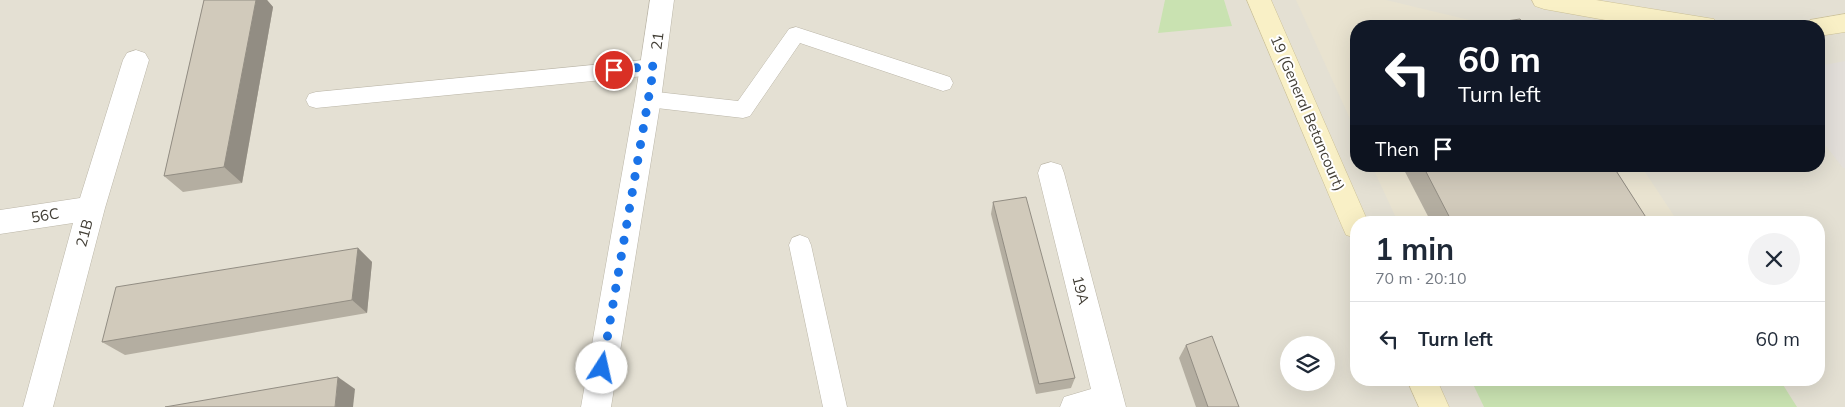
<!DOCTYPE html>
<html lang="en">
<head>
<meta charset="utf-8">
<style>
	body { margin:0; font-family:Mulish,sans-serif; background:#f2f2f3; color:#1f2937; height:100vh; display:flex; flex-direction:column; font-size:19px; white-space:nowrap }
	* { box-sizing:border-box; margin:0 }
	p { font-size:16px; color:#747a83 }
	.icon { flex:none; width:28px; height:28px; fill:none; stroke:currentColor; stroke-width:2; stroke-linecap:round; stroke-linejoin:round }
	.map { position:relative; flex:1; overflow:hidden }
	.panel { position:absolute; left:1350px; top:216px; width:475px; height:170px; display:flex; flex-direction:column; background:#fff; border-radius:20px; box-shadow:0 5px 20px #0002 }
	.panel>* { flex:none }
	.hud { position:absolute; left:1350px; top:20px; width:475px; height:152px; border-radius:20px; box-shadow:0 5px 20px #0002; background:#111827; color:#fff; overflow:hidden }
	.fabs { position:absolute; left:1280px; top:336px; display:grid; gap:10px }
	.fabs a { display:grid; place-items:center; width:55px; height:55px; border-radius:50%; background:#fff; box-shadow:0 5px 20px #0002; font-size:25px }
	.pin { position:absolute; display:grid; place-items:center; width:42px; height:42px; color:#fff; margin:-21px; border:2px solid #fff; border-radius:50%; box-shadow:0 1px 5px #0007 }
	.me { position:absolute; width:55px; margin:-28px; rotate:10deg; stroke-linejoin:round; filter:drop-shadow(0 0 4px #0008) }
	.turn { display:flex; align-items:center; gap:18px; height:105px; padding:0 25px; font-size:22px }
	.turn .icon { width:65px; height:65px; stroke-width:2.5 }
	.turn b { display:block; font-size:35px; line-height:42px }
	.then { display:flex; align-items:center; height:48px; padding:0 25px; background:#0003; gap:10px; font-size:19px }
	.round { display:grid; place-items:center; flex:none; width:52px; height:52px; border-radius:26px; background:#f2f2f3 }
	.head { display:flex; align-items:center; justify-content:space-between; height:85px; padding:0 25px }
	h1 { font-size:30px; font-weight:700; line-height:38px }
	ul { padding:0; list-style:none }
	li { display:flex; align-items:center; gap:15px; height:75px; padding:0 25px; border-top:1px solid #e0e1e3 }
	li div { flex:1 }
	li b { display:block; font-size:19px }
	li em { font-style:normal }
	.map>svg:first-child { display:block }
	.residential { fill:#e4e0d3; fill-rule:evenodd }
	.industrial { fill:#e3dfda }
	.education { fill:#e9e3d0 }
	.green { fill:#c9e2b1 }
	.lines { fill:none; stroke-linecap:round; stroke-linejoin:round }
	.lane-casing { stroke:#bbb6a8; stroke-width:1 }
	.street-casing { stroke:#bbb6a8; stroke-width:1 }
	.secondary-casing { stroke:#cdc298; stroke-width:1 }
	.lane { fill:#fff; fill-rule:evenodd }
	.street { fill:#fff; fill-rule:evenodd }
	.secondary { fill:#f9f0c6; fill-rule:evenodd }
	.wall { fill:#b4aea1 }
	.shaded-wall { fill:#928d83 }
	.building { fill:#d1cabb; stroke:#928d83 }
	.route { stroke:#1a73e8; stroke-width:9; stroke-dasharray:0 16.2 }
	.labels { text-anchor:middle; dominant-baseline:central; stroke-width:4; stroke-linejoin:round; paint-order:stroke }
	.street-label { font-size:15px; fill:#423e35; stroke:#fff }
</style>
</head>
<body>
<div class="map">
<svg width="1845" height="407" viewBox="0 0 1845 407">
	<rect width="100%" height="100%" fill="#f1eee5"/>
	<path class="residential" d="M0 0H1845V407H0ZM1356 26H1819V166H1356ZM1356 222H1819V380H1356ZM1289 345H1326V382H1289Z"/>
	<polygon class="industrial" points="1845,61 1845,168 1843,168 1819,137 1819,66"/>
	<g class="education">
		<polygon points="1296,0 1386,0 1494,26 1356,26 1356,132"/>
		<polygon points="1372,166 1641,166 1678,222 1398,222"/>
	</g>
	<g class="green">
		<polygon points="1165,0 1224,0 1232,26 1158,33"/>
		<polygon points="1471,380 1780,380 1797,407 1484,407"/>
	</g>
	<g class="lines">
		<defs>
			<g id="lane">
				<polygon points="796,27 950,77 953,83 950,89 943,91 800,43 750,116 743,118 648,107 641,105 638,99 641,93 648,91 738,101 789,29"/>
				<polygon points="654,59 661,62 664,67 661,72 654,75 316,108 309,106 306,100 309,94 316,92"/>
				<polygon points="800,235 808,238 811,245 847,407 823,407 789,245 792,238"/>
			</g>
			<g id="street">
				<polygon points="650,0 674,0 661,99 611,407 581,407 635,99"/>
				<polygon points="136,50 145,53 149,60 105,208 53,407 23,407 73,223 0,234 0,210 80,198 123,60 127,53"/>
				<polygon points="1051,162 1061,165 1064,173 1126,407 1060,407 1064,397 1091,389 1038,173 1041,165"/>
			</g>
			<g id="secondary">
				<polygon points="1247,0 1271,0 1368,222 1356,222 1356,238 1346,235 1342,226"/>
				<polygon points="1532,0 1596,0 1714,19 1717,26 1639,26 1544,9 1535,6"/>
				<polygon points="1845,14 1845,32 1819,36 1819,26 1807,26 1810,20"/>
				<polygon points="1407,380 1437,380 1449,407 1419,407"/>
			</g>
		</defs>
		<use href="#lane" class="lane-casing"/>
		<use href="#street" class="street-casing"/>
		<use href="#secondary" class="secondary-casing"/>
		<use href="#lane" class="lane"/>
		<use href="#street" class="street"/>
		<use href="#secondary" class="secondary"/>
	</g>
	<g class="wall">
		<polygon points="204,0 267,0 273,7 242,183 183,192 164,176"/>
		<polygon points="1402,166 1613,166 1649,222 1431,222"/>
		<polygon points="993,202 1075,378 1071,388 1036,394 991,214"/>
		<polygon points="358,248 372,262 367,313 125,355 102,342"/>
		<polygon points="1186,345 1239,407 1196,407 1179,358"/>
	</g>
	<g class="shaded-wall">
		<polygon points="256,0 267,0 273,7 242,183 224,167"/>
		<polygon points="358,248 372,262 367,313 352,300"/>
		<polygon points="338,377 355,389 353,407 335,407"/>
	</g>
	<g class="building">
		<polygon points="204,0 256,0 224,167 164,176"/>
		<polygon points="1520,19 1525,26 1471,26"/>
		<polygon points="1423,166 1613,166 1649,222 1452,222"/>
		<polygon points="1026,197 1075,378 1039,384 993,202"/>
		<polygon points="358,248 352,300 102,342 116,287"/>
		<polygon points="1212,336 1239,407 1208,407 1186,345"/>
		<polygon points="338,377 335,407 165,407"/>
	</g>
	<g class="lines">
		<polyline class="route" points="602,368 654,66 614,70"/>
	</g>
	<g class="labels">
		<g class="street-label">
			<text transform="translate(657 41) rotate(-83)">21</text>
			<text transform="translate(1308 113) rotate(67)">19 (General Betancourt)</text>
			<text transform="translate(45 215) rotate(-9)">56C</text>
			<text transform="translate(84 233) rotate(-75)">21B</text>
			<text transform="translate(1081 290) rotate(76)">19A</text>
		</g>
	</g>
</svg>
<div class="fabs">
<a><svg class="icon" aria-label="layers" viewBox="0 0 24 24"><path d="M12 4l9 5-9 5-9-5zM3 14l9 5 9-5"/></svg></a>
</div>
<div class="pin" style="left:614px;top:70px;background:#d93025"><svg class="icon" aria-label="arrive" viewBox="0 0 24 24"><path d="M6 21V4h12l-3 4 3 4H6"/></svg></div>
<svg class="me" style="left:602px;top:368px" viewBox="-20 -20 40 40"><circle r="19" fill="#fff"/><path d="M0-13L10 11 0 6-10 11z" fill="#1a73e8"/></svg>
<div class="hud">
<div class="turn"><svg class="icon" aria-label="left" viewBox="0 0 24 24"><path d="M17 20v-9H6M10 6l-5 5 5 5"/></svg><div><b>60 m</b>Turn left</div></div>
<div class="then">Then<svg class="icon" aria-label="arrive" viewBox="0 0 24 24"><path d="M6 21V4h12l-3 4 3 4H6"/></svg></div>
</div>
<section class="panel">
<div class="head"><div><h1>1 min</h1><p>70 m · 20:10</p></div><a class="round"><svg class="icon" aria-label="close" viewBox="0 0 24 24"><path d="M6 6l12 12M18 6L6 18"/></svg></a></div>
<ul>
<li><svg class="icon" aria-label="left" viewBox="0 0 24 24"><path d="M17 20v-9H6M10 6l-5 5 5 5"/></svg><div><b>Turn left</b></div><em>60 m</em></li>
</ul>
</section>
</div>
</body>
</html>
